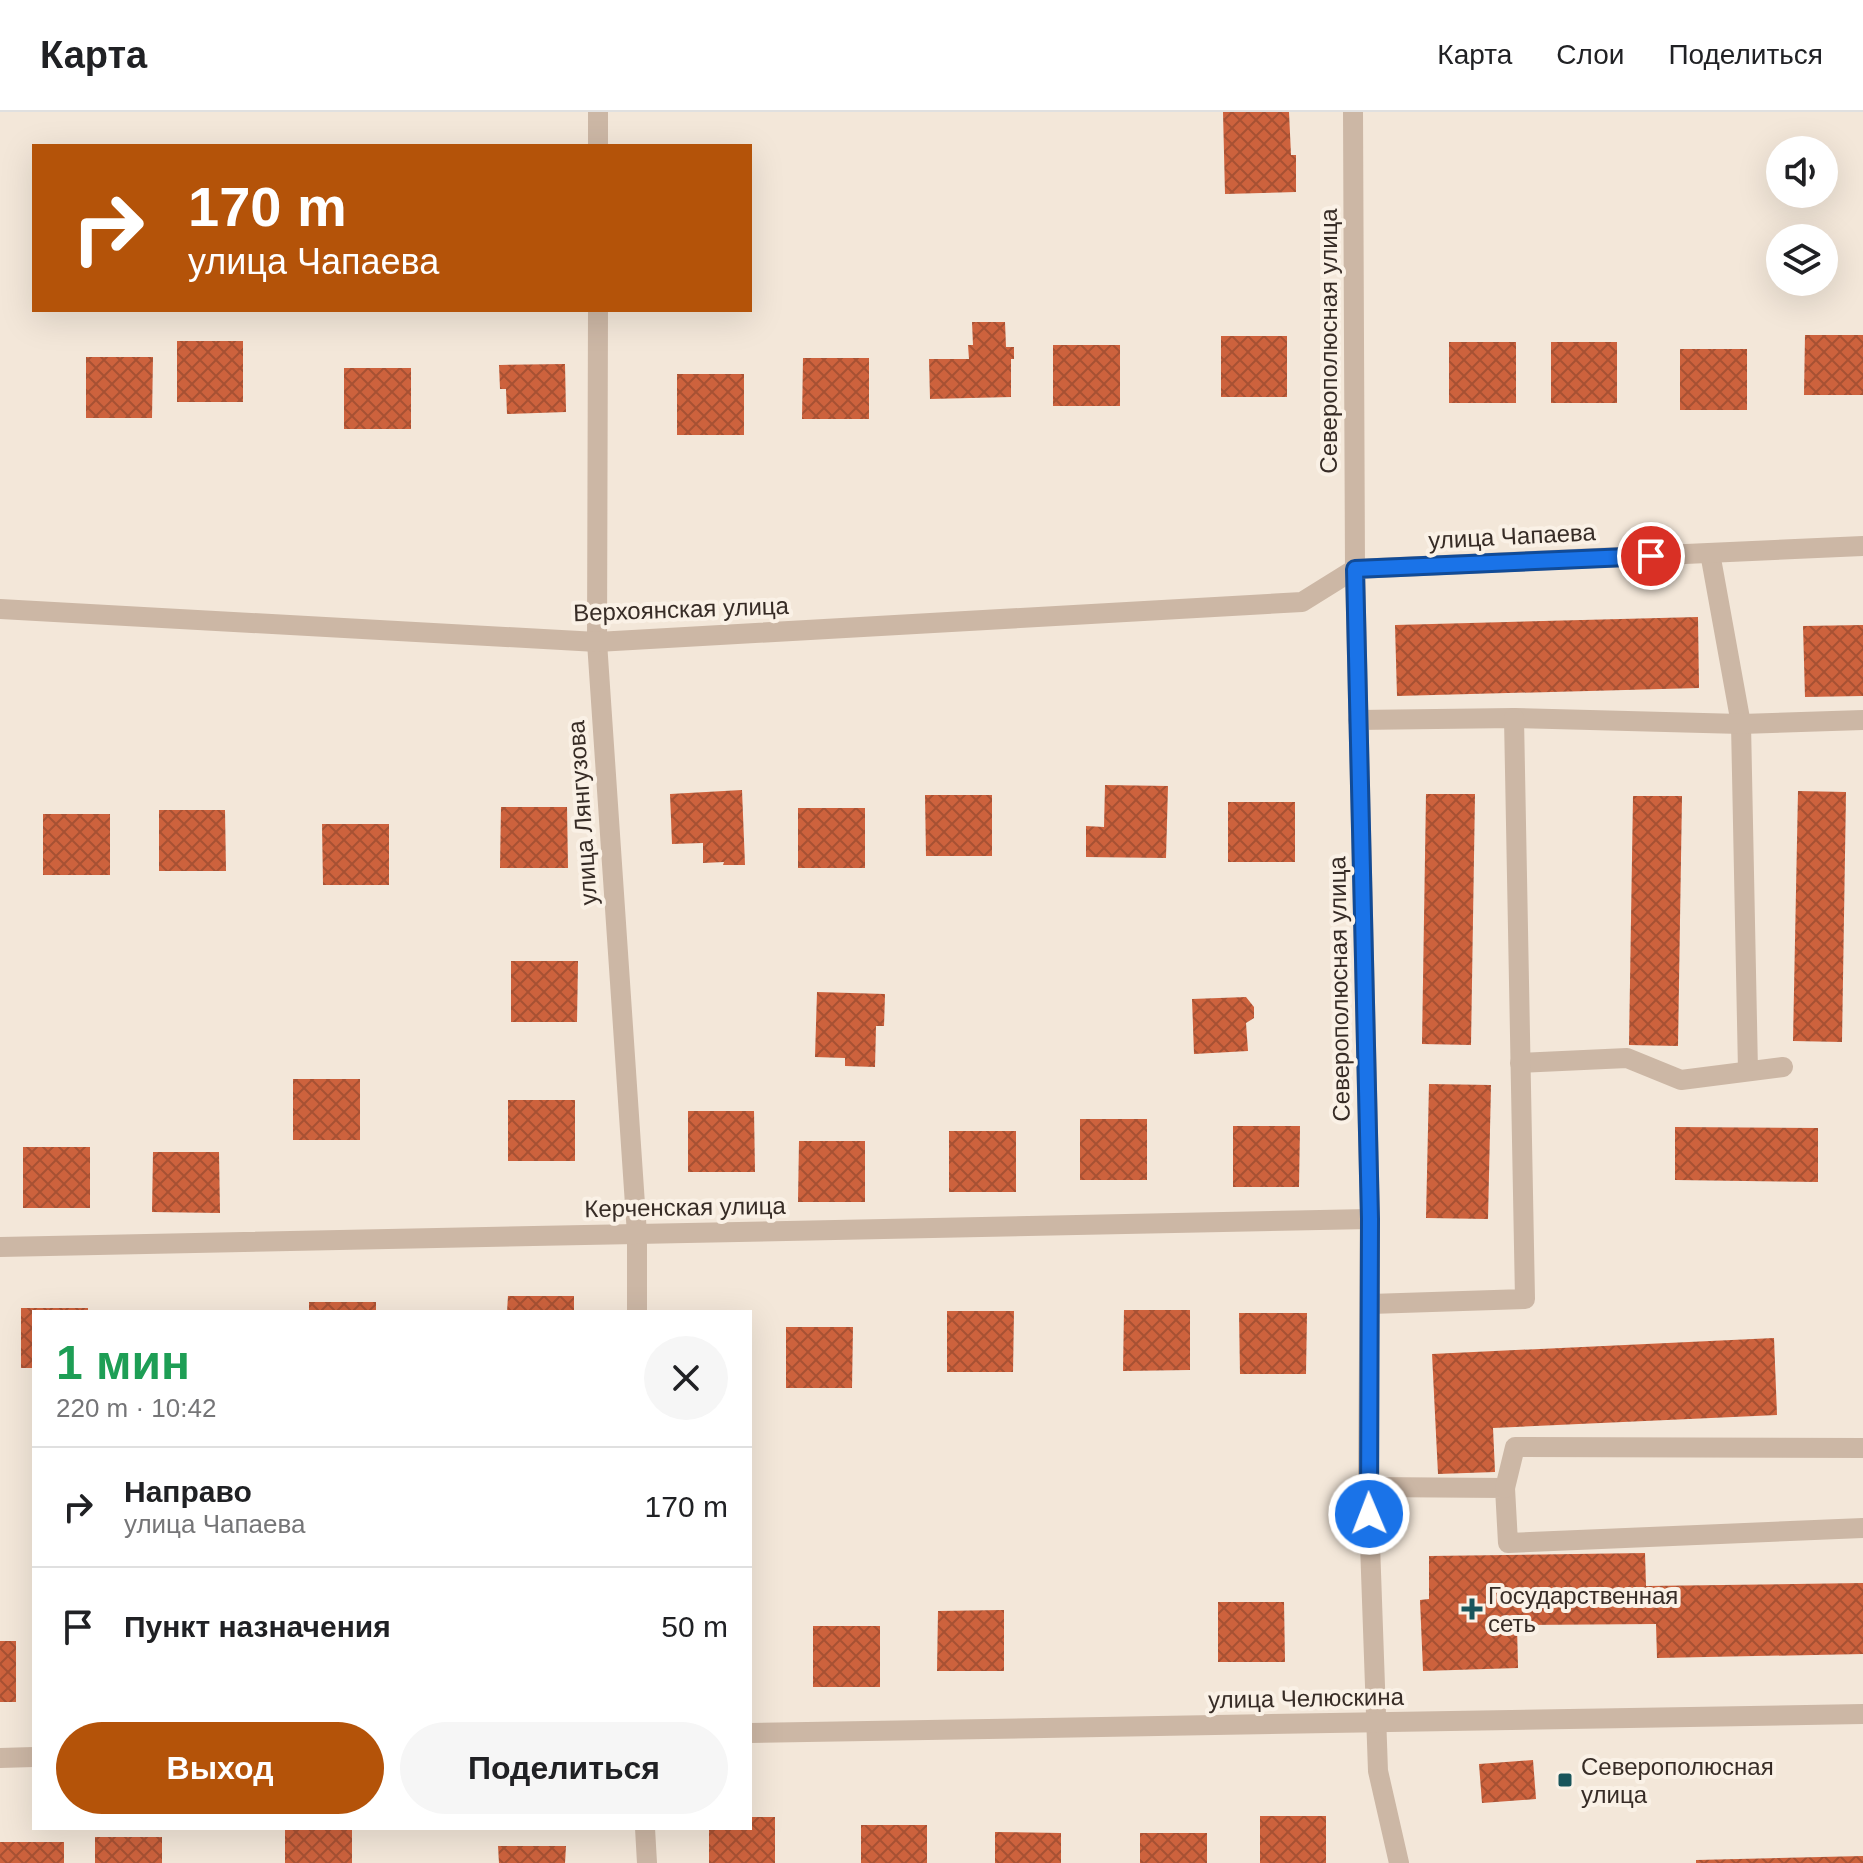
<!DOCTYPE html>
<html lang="ru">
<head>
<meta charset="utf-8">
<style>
	body { margin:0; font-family:Helvetica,sans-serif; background:#f6f6f6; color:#202124; height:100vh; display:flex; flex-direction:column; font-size:30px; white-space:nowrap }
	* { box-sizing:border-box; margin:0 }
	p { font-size:26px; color:#757577 }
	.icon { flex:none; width:44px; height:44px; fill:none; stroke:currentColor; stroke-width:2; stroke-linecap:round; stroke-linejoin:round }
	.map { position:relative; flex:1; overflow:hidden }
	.panel { position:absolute; left:32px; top:1198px; width:720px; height:520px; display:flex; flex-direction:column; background:#fff; border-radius:0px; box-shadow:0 8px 32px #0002 }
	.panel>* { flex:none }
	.banner { position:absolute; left:32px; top:32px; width:720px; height:168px; border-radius:0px; box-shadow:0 8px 32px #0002; background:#b45309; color:#fff; overflow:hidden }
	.tools { position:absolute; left:1766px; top:24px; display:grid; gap:16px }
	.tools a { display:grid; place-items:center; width:72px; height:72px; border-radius:50%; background:#fff; box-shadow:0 8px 32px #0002; font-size:40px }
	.pin { position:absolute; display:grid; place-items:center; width:68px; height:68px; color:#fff; margin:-34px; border:4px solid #fff; border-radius:50%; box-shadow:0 2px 8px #0007 }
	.me { position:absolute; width:88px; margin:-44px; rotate:359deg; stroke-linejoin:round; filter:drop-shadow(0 0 6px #0008) }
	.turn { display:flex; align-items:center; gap:28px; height:168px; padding:0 24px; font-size:36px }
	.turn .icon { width:104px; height:104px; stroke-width:2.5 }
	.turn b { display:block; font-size:56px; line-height:68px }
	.round { display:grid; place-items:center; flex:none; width:84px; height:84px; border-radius:42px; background:#f6f6f6 }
	.overview { display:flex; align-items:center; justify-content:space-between; height:136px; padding:0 24px }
	h1 { font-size:48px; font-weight:800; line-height:60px; color:#1e9e55 }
	.cta { display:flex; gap:16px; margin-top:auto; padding:16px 24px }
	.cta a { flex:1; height:92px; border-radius:48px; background:#b45309; color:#fff; font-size:32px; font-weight:800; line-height:92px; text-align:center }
	.cta a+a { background:#f6f6f6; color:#202124 }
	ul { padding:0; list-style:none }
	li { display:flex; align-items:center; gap:24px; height:120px; padding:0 24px; border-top:2px solid #e0e0e0 }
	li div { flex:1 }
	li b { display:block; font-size:30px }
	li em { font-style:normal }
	header { display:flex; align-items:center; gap:48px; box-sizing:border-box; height:112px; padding:0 40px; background:#fff; border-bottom:2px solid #e0e0e0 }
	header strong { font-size:38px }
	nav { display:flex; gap:44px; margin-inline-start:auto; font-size:28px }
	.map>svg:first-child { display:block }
	.building { fill:url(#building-cross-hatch) }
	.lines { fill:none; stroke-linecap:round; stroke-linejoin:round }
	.service { stroke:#ccb7a5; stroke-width:20 }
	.minor { stroke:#ccb7a5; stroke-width:20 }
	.route-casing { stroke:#114b97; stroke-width:20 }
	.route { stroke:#1a73e8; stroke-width:14 }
	.poi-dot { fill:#19555b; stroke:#faf1e6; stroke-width:3 }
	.labels { text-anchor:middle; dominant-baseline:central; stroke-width:8; stroke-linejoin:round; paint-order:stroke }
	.street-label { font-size:24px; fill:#372c26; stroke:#faf1e6 }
	.poi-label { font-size:24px; fill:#372c26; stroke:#faf1e6; text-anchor:start }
</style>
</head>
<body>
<header>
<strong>Карта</strong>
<nav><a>Карта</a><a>Слои</a><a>Поделиться</a></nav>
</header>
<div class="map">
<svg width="1863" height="1751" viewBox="0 0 1863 1751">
	<defs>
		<pattern id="building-cross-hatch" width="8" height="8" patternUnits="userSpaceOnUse" patternTransform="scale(2)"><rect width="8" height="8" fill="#cd623d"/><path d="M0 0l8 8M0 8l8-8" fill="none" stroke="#a75133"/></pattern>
	</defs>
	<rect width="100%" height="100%" fill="#f3e7d9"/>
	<g class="building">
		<polygon points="1223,0 1289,0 1291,43 1296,43 1296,80 1225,82"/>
		<polygon points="972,210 1005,210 1006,235 1014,235 1014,247 1011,247 1011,285 930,287 929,247 969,247 968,233 973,233"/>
		<polygon points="1805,223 1863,223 1863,283 1804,283"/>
		<rect x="1221" y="224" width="66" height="61"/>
		<rect x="177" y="229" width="66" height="61"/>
		<rect x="1449" y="230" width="67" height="61"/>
		<rect x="1551" y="230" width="66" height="61"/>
		<rect x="1053" y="233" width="67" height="61"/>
		<rect x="1680" y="237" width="67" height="61"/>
		<polygon points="86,245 153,245 152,306 86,306"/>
		<polygon points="803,246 869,246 869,307 802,307"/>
		<polygon points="565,252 566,300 507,302 506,277 500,277 499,253"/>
		<rect x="344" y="256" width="67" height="61"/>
		<rect x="677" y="262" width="67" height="61"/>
		<polygon points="1698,505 1699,576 1397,584 1395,513"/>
		<polygon points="1863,513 1863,584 1805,585 1803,514"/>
		<polygon points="1105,673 1168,674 1166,746 1086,745 1086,714 1104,715"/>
		<polygon points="742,678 745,753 723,753 724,750 703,751 703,731 672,732 670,682"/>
		<polygon points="1798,679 1846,680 1842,930 1793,929"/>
		<polygon points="1426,682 1475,682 1471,933 1422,932"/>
		<polygon points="925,683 992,683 992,744 926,744"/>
		<polygon points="1633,684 1682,684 1678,934 1629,933"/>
		<rect x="1228" y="690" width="67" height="60"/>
		<polygon points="501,695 567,695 568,756 500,756"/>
		<rect x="798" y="696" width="67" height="60"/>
		<polygon points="159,698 225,698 226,759 159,759"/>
		<rect x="43" y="702" width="67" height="61"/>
		<polygon points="322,712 389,712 389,773 323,773"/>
		<polygon points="511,849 578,849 577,910 511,910"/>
		<polygon points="817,880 885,882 884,914 876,914 875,955 845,954 845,946 815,945"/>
		<polygon points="1246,885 1254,895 1254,906 1246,911 1248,939 1194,942 1192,887"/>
		<rect x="293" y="967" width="67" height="61"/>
		<polygon points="1429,972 1491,973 1488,1107 1426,1106"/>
		<rect x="508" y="988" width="67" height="61"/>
		<polygon points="688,999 754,999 755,1060 688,1060"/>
		<rect x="1080" y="1007" width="67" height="61"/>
		<polygon points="1233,1014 1300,1014 1299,1075 1233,1075"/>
		<polygon points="1675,1015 1818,1016 1818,1070 1675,1068"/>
		<rect x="949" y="1019" width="67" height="61"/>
		<polygon points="799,1029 865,1029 865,1090 798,1090"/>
		<rect x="23" y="1035" width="67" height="61"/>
		<polygon points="153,1040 219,1040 220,1101 152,1100"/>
		<polygon points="508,1184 574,1184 574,1200 507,1200"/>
		<rect x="309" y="1190" width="67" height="10"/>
		<polygon points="21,1196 88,1196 88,1200 34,1200 34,1256 21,1256"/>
		<polygon points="1124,1198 1190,1198 1190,1258 1123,1259"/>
		<polygon points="947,1199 1014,1199 1013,1260 947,1260"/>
		<polygon points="1239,1201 1307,1201 1306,1262 1240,1262"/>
		<polygon points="786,1215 853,1215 852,1276 786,1276"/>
		<polygon points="1774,1226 1777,1303 1493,1316 1495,1360 1438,1362 1432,1242"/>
		<polygon points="1645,1441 1646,1474 1863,1471 1863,1542 1657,1546 1656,1512 1517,1513 1518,1556 1423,1559 1420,1488 1429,1487 1429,1444"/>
		<polygon points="1218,1490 1284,1490 1285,1550 1218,1550"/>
		<polygon points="1004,1498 1004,1559 937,1559 938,1499"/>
		<rect x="813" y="1514" width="67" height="61"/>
		<rect x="0" y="1529" width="16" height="61"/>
		<polygon points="1533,1648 1536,1687 1482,1691 1479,1652"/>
		<rect x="1260" y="1704" width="66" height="47"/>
		<polygon points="750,1705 775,1705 775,1751 709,1751 709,1716 750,1716"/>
		<rect x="861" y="1713" width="66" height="38"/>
		<rect x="285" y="1716" width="67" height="35"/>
		<polygon points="995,1720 1061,1721 1061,1751 995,1751"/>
		<rect x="1140" y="1721" width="67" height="30"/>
		<rect x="95" y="1725" width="67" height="26"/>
		<rect x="0" y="1730" width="64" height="21"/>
		<polygon points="498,1734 566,1734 565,1751 499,1751"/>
		<polygon points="1863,1744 1863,1751 1696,1751 1696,1748"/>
	</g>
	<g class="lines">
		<g class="service">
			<polyline points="1710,441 1741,612 1748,959"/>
			<polyline points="1358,608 1514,606 1741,612 1863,608"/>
			<polyline points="1520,951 1627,946 1681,968 1783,955"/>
			<polyline points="1370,1192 1525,1187 1514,606"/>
			<polyline points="1368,1375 1505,1376 1508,1431 1863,1416"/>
			<polyline points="1505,1376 1515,1335 1863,1336"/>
		</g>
		<g class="minor">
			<polyline points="1353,0 1355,457 1370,1107 1368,1375 1378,1659 1399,1751"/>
			<polyline points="598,34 598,0"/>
			<polyline points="598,198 597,530 637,1122 637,1200"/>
			<polyline points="0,497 597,530 1302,490 1355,457 1863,434"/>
			<polyline points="0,1135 1370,1107"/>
			<polyline points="750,1621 1863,1602"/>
			<polyline points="0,1646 34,1645"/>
			<polyline points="645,1716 647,1751"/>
		</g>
	</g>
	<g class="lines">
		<defs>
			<polyline id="route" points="1369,1402 1370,1107 1355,457 1651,444"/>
		</defs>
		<use href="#route" class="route-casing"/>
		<use href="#route" class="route"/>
	</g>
	<g class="poi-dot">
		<path d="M1468 1485h8v8h8v8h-8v8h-8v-8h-8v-8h8z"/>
		<rect x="1557" y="1660" width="16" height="16" rx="4"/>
	</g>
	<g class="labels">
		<g class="street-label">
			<text transform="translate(1328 229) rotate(-90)">Северополюсная улица</text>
			<text transform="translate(1512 424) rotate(-3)">улица Чапаева</text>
			<text transform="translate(681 497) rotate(-2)">Верхоянская улица</text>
			<text transform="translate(582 701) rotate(-94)">улица Лянгузова</text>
			<text transform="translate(1339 877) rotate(-91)">Северополюсная улица</text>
			<text transform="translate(685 1095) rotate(-1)">Керченская улица</text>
			<text transform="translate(1306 1586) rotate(-1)">улица Челюскина</text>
		</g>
		<g class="poi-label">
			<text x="1488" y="1483">Государственная<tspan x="1488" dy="28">сеть</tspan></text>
			<text x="1581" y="1654">Северополюсная<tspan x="1581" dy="28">улица</tspan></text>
		</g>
	</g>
</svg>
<div class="tools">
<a><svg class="icon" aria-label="sound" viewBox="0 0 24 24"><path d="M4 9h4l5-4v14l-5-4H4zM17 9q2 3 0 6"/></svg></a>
<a><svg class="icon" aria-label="layers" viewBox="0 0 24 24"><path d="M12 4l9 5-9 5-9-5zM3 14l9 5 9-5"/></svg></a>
</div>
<div class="pin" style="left:1651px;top:444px;background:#d93025"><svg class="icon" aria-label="arrive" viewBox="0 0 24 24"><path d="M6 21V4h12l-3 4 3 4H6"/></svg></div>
<svg class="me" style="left:1369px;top:1402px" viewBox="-20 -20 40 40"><circle r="17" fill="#1a73e8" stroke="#fff" stroke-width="3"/><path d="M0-11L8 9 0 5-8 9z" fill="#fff"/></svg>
<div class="banner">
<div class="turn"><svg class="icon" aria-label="right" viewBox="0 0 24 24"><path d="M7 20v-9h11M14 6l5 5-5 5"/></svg><div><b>170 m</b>улица Чапаева</div></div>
</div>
<section class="panel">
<div class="overview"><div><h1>1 мин</h1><p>220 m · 10:42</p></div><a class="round"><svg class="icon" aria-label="close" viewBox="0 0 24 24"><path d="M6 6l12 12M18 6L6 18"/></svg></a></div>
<ul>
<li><svg class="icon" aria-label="right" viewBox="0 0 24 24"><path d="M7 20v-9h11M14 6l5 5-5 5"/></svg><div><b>Направо</b><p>улица Чапаева</p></div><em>170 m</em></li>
<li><svg class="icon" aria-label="arrive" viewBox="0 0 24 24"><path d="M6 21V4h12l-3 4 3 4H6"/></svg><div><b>Пункт назначения</b></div><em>50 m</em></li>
</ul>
<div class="cta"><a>Выход</a><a>Поделиться</a></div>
</section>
</div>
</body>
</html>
